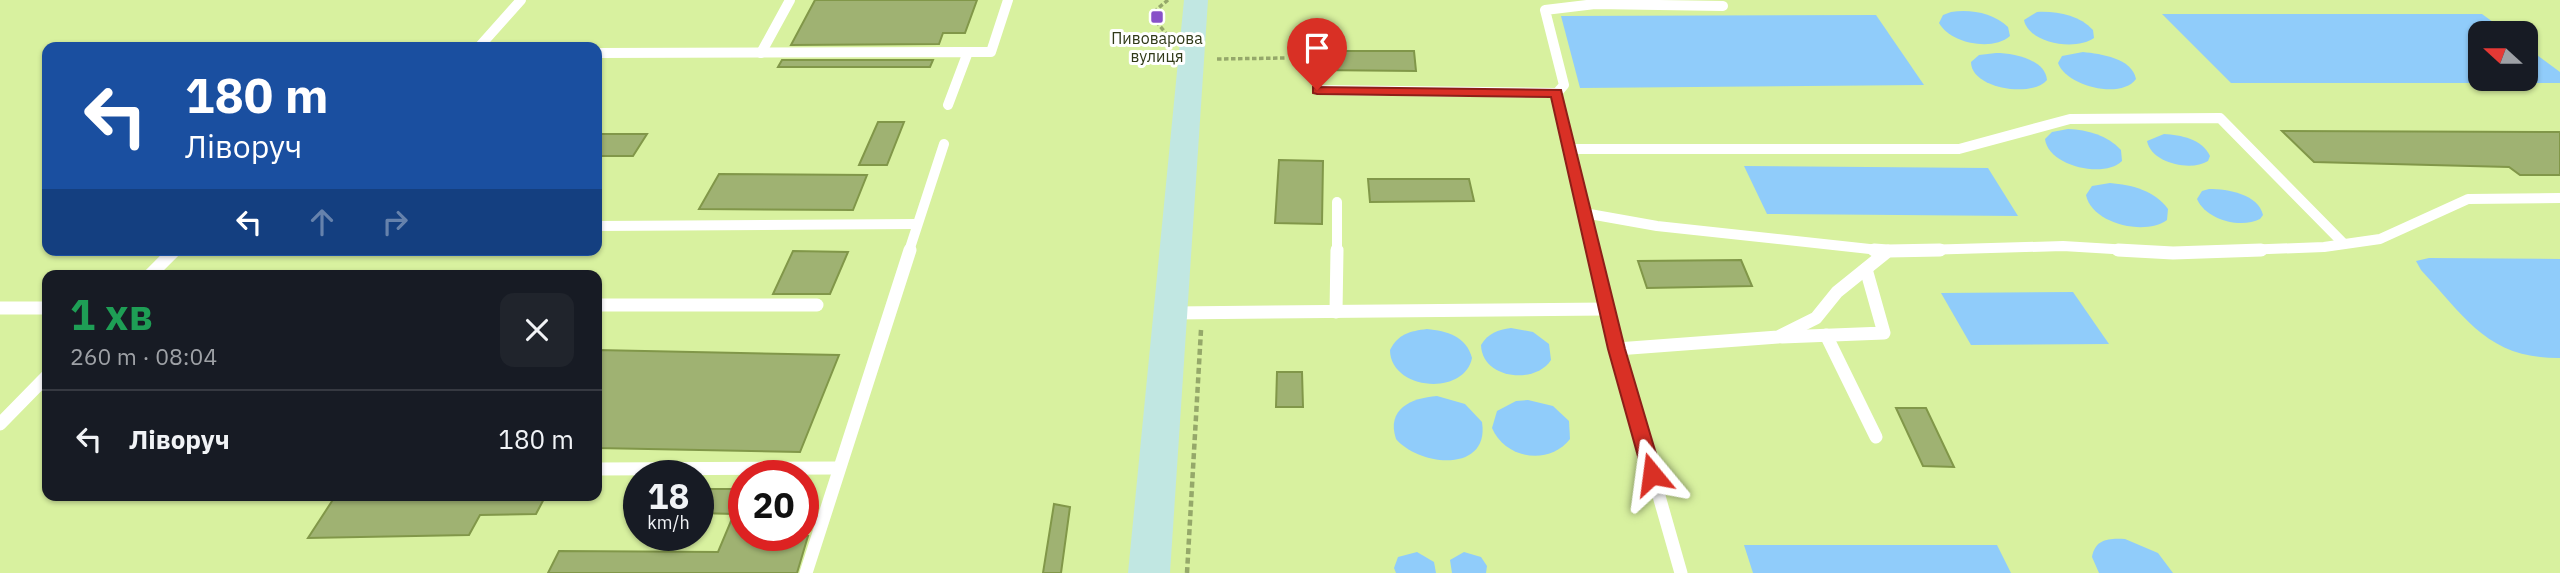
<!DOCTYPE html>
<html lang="uk">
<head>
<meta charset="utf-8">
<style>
	body { margin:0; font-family:"IBM Plex Sans",sans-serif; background:#20242c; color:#f1f3f6; height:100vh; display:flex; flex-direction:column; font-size:26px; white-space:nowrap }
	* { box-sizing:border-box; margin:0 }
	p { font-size:23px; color:#9ea1a6 }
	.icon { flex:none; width:38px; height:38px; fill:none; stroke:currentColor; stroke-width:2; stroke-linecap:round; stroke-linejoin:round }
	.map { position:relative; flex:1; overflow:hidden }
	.drawer { position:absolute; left:42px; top:270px; width:560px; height:231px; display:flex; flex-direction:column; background:#171b24; border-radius:14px; box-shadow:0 2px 5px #0004 }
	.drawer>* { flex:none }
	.banner { position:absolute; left:42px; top:42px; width:560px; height:214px; border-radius:14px; box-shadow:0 2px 5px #0004; background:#1a4fa0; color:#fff; overflow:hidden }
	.needle { width:46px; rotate:291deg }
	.controls { position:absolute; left:2468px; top:21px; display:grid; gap:14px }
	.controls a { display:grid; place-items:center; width:70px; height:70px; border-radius:14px; background:#171b24; box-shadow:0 2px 5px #0004; font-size:35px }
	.speed { position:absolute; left:623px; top:460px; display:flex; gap:14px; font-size:35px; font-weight:700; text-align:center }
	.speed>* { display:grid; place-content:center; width:91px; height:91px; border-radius:50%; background:#171b24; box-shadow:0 2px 5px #0004; line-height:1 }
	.speed small { font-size:18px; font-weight:400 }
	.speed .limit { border:10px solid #d22; background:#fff; color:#111 }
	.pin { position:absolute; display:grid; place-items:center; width:60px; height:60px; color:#fff; margin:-72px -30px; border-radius:50% 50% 50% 0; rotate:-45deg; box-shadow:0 0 7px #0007 }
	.pin .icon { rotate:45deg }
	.me { position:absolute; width:77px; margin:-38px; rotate:344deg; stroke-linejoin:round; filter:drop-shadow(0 0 5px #0008) }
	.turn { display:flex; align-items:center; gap:24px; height:147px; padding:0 28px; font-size:32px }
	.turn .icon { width:91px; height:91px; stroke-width:2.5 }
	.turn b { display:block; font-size:49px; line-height:60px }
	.lanes { display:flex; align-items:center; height:66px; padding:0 28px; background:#0003; justify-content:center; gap:35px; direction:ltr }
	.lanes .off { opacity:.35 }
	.round { display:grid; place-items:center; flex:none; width:74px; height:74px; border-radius:14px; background:#20242c }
	.head { display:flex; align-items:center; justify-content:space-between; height:119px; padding:0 28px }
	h1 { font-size:42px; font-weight:800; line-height:52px; color:#1e9e55 }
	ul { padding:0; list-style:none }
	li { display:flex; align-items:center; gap:21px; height:98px; padding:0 28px; border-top:2px solid #363941 }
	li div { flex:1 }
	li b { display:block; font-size:26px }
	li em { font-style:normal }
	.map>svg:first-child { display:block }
	.water { fill:#90ccfa }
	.building { fill:#9fb272; stroke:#819749; stroke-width:2 }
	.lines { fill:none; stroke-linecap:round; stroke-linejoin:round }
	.path-far1 { stroke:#95a86a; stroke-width:3.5; stroke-dasharray:4.5 2.5; stroke-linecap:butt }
	.path { stroke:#95a86a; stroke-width:4.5; stroke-dasharray:6 3.5; stroke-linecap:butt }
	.service-far1 { stroke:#fff; stroke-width:10 }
	.service { stroke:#fff; stroke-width:13 }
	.secondary { fill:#c1e7e2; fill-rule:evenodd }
	.route { fill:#d93025; stroke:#8d1f18; stroke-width:2 }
	.poi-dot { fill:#8851c8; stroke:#fff; stroke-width:2.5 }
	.labels { text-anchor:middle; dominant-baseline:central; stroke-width:6; stroke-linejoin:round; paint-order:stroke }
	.far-poi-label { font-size:16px; fill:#313a19; stroke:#fff }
</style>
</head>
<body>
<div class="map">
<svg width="2560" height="573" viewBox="0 0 2560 573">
	<rect width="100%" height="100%" fill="#d8f19f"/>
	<g class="water">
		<path d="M1951 12C1971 9 1993 13 2008 27L2010 36C1992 52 1950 43 1939 23L1943 15Z"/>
		<path d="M2037 12C2057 11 2079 15 2093 30L2094 38C2076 51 2029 44 2024 20Z"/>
		<polygon points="2162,14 2482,14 2508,33 2480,33 2480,79 2525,79 2525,46 2560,72 2560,83 2231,83"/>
		<polygon points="1876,15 1924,85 1580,88 1561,16"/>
		<path d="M2083 52C2101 54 2132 58 2136 79 2121 100 2066 86 2058 63L2062 56Z"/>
		<path d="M1996 53C2013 53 2045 59 2047 80 2032 98 1971 89 1971 62L1979 55Z"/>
		<path d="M2068 129C2088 130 2107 135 2121 150L2122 161C2104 179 2048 166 2045 139L2052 132Z"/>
		<path d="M2164 134C2181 135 2202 139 2210 156L2208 161C2191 172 2151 163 2147 141Z"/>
		<polygon points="1744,166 1988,168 2018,216 1767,214"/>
		<path d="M2110 183C2132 185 2154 190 2168 209L2167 220C2145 236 2092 224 2086 195L2092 186Z"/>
		<path d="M2209 189C2228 189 2258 194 2263 215L2260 219C2241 229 2206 220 2197 199L2202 191Z"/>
		<path d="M2429 258 2560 259V358C2488 359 2466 318 2421 270L2416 261Z"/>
		<polygon points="2073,292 2109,344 1971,345 1941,293"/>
		<path d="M1511 328 1533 332 1549 344 1551 360C1535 385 1482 379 1481 345 1488 333 1498 330 1511 328Z"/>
		<path d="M1427 329C1447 331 1466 336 1472 358 1464 397 1390 390 1390 350 1398 334 1410 331 1427 329Z"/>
		<path d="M1437 396 1465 404 1482 422C1490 473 1420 467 1396 439 1386 409 1411 398 1437 396Z"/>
		<path d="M1528 400 1553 406 1569 421 1570 439C1549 466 1505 459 1492 428L1497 411 1516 401Z"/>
		<path d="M2125 539 2158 553 2173 573H2099L2092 557C2095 539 2109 538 2125 539Z"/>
		<polygon points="1744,545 1997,545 2011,573 1753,573"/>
		<polygon points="1417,552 1434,562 1436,573 1396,573 1394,568 1398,557"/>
		<polygon points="1464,552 1481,557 1487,566 1486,573 1452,573 1450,560"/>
	</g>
	<g class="building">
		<polygon points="815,0 977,0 965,33 943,33 939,44 791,45"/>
		<polygon points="1315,51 1414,51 1416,71 1315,70"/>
		<polygon points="782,60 933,60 930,67 778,67"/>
		<polygon points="878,122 904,122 887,165 859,165"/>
		<polygon points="2282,131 2560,132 2560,175 2520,175 2509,167 2314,162"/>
		<polygon points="597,134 647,134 633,156 597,156"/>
		<polygon points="1279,160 1323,161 1322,224 1275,223"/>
		<polygon points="719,174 867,175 853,210 699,209"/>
		<polygon points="1368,179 1469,179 1474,201 1370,202"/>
		<polygon points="793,251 848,252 830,294 773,294"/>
		<polygon points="1741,260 1752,286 1647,288 1638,261"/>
		<polygon points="597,350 839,355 800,452 597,448"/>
		<polygon points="1277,372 1302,372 1303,407 1276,407"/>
		<polygon points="1896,408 1926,408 1954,467 1923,466"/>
		<polygon points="698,489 744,489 744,536 808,536 797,573 548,573 559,551 718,552 734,514 698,513"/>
		<polygon points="336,495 546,495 536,514 480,515 469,535 308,538"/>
		<polygon points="1054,504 1070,507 1061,573 1043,573"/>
	</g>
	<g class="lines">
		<g class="path-far1">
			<polyline points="1168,0 1157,9 1154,19 1169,37"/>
			<polyline points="1217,59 1285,58"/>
		</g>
		<polyline class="path" points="1187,573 1201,330"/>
		<g class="service-far1">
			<polyline points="479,47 521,0"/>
			<polyline points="968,52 991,52 1008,0"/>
			<polyline points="597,53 968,52 948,105"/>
			<polyline points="761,53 790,0"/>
			<polyline points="1317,90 1557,93 1569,149 1959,149 2070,119 2220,118 2344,244"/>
			<polyline points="1557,93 1564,85 1545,10 1595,4 1723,6"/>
			<polyline points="1569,149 1594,251"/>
			<polyline points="1584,213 1657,226 1888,251"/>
			<polyline points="597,226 917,224"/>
			<polyline points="909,251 944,144"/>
			<polyline points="1337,251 1337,202"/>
			<polyline points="1888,251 2063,246 2146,251"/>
			<polyline points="2217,251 2324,247 2380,239 2468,199 2560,198"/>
		</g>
		<g class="service">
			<polyline points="1593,250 1617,349 1681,573"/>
			<polyline points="1874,250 1888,251"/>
			<polyline points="2118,250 2173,253 2261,250"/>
			<polyline points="150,275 175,250"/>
			<polyline points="597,305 817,305"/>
			<polyline points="0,308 47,308"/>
			<polyline points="1336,312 1337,250"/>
			<polyline points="1173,313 1607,309"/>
			<polyline points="1826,335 1876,437"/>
			<polyline points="1782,337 1884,333 1866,269"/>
			<polyline points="1617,349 1778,337 1816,318 1837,292 1888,251 1940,250"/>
			<polyline points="0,424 47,376"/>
			<polyline points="597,469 839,468"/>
			<polyline points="806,573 910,250"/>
		</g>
		<polygon class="secondary" points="1184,0 1208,0 1170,573 1128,573"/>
	</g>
	<polygon class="route" points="1313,87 1561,90 1625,349 1662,474 1659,478 1652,480 1643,474 1608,349 1551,97 1317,94 1313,93"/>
	<rect class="poi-dot" x="1150" y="10" width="14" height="14" rx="3.5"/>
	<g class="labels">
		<g class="far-poi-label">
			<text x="1157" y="38">Пивоварова<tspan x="1157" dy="18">вулиця</tspan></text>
		</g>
	</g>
</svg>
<div class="controls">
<a><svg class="needle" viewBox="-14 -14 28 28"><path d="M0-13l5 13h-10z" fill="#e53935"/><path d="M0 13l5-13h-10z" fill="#9ea1a6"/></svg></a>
</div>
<div class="speed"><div>18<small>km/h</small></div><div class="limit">20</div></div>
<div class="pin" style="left:1317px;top:90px;background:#d93025"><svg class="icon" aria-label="arrive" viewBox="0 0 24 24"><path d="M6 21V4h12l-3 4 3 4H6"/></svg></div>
<svg class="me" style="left:1652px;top:474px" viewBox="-20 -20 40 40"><path d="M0-17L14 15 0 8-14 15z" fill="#d93025" stroke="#fff" stroke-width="4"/></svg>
<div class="banner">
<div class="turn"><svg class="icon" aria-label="left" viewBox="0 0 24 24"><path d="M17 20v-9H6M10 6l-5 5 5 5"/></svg><div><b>180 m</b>Ліворуч</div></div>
<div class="lanes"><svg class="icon" aria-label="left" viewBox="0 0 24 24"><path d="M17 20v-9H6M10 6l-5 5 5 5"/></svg><svg class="icon off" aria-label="ahead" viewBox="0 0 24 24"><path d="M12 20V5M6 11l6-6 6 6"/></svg><svg class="icon off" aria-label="right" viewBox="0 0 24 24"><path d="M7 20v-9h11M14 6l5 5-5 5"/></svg></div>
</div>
<section class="drawer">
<div class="head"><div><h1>1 хв</h1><p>260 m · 08:04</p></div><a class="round"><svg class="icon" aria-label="close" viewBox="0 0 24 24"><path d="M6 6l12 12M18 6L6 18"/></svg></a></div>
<ul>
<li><svg class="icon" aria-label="left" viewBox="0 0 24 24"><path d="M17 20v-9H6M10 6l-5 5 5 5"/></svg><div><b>Ліворуч</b></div><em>180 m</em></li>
</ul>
</section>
</div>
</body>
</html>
